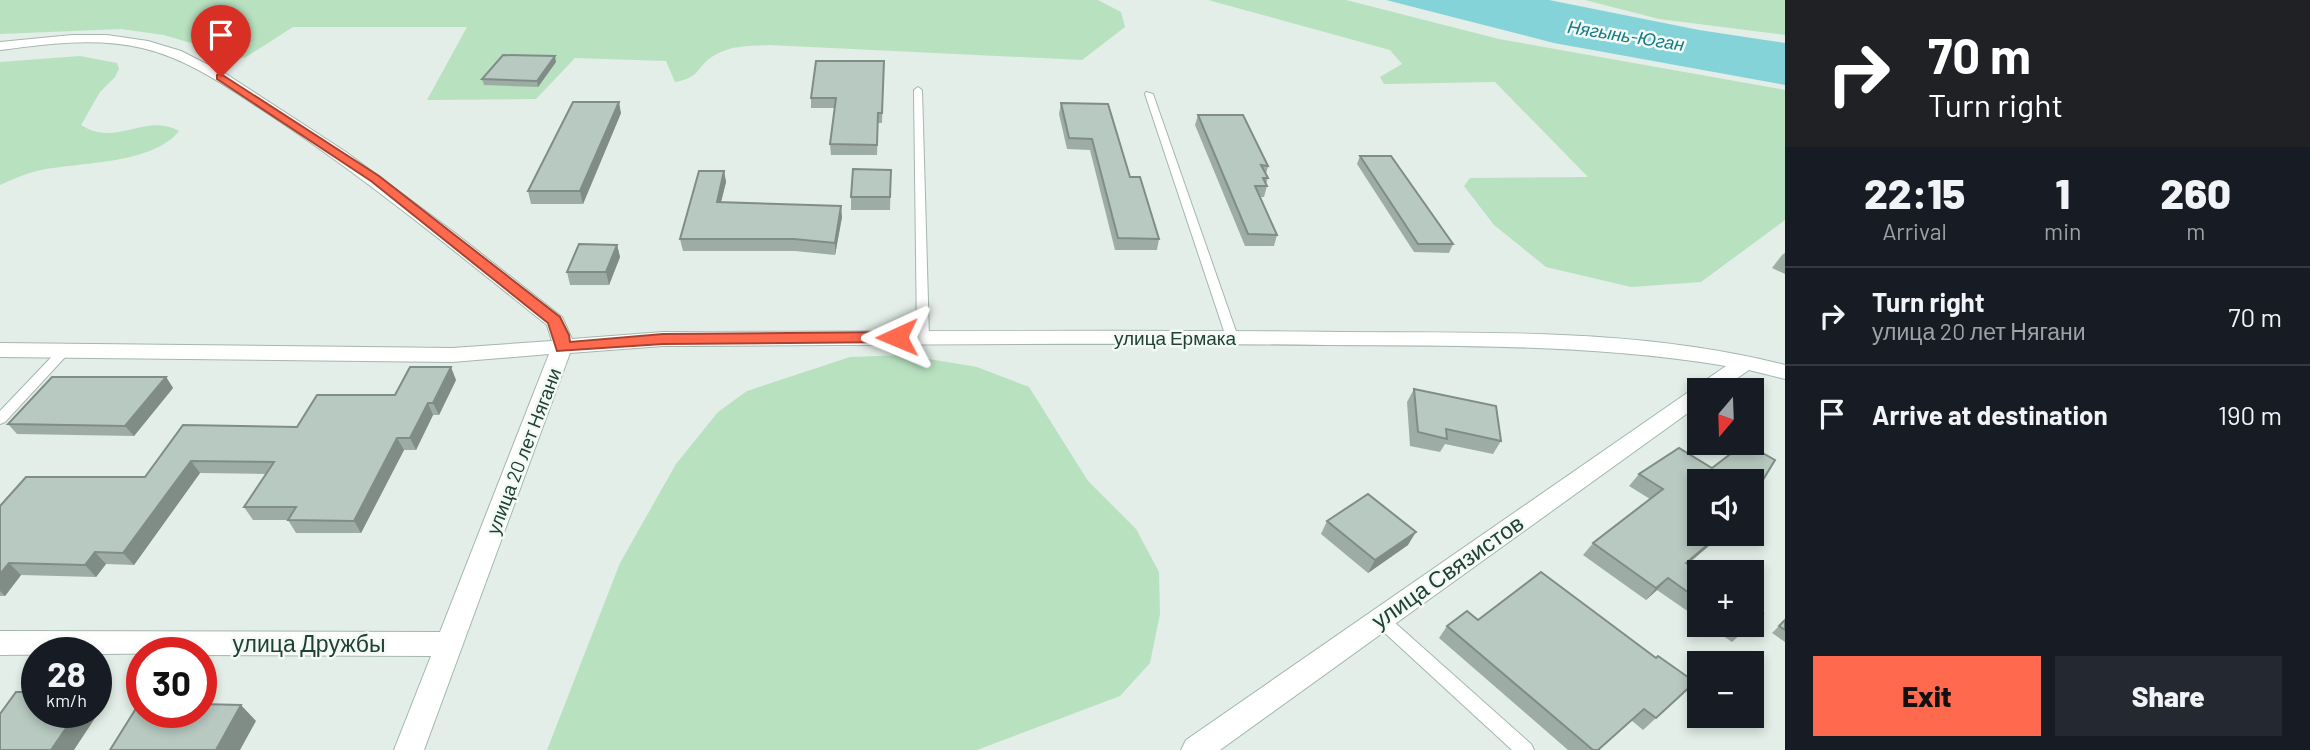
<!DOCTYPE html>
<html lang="en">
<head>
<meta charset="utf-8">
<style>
	body { margin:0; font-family:Barlow,sans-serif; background:#242831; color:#f1f3f6; height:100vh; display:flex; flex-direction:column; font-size:26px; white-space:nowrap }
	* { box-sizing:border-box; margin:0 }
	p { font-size:23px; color:#9ea1a6 }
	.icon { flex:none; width:38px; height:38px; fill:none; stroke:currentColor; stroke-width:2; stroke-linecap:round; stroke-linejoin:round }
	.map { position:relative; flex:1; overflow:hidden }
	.drawer { display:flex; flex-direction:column; background:#171b24; width:525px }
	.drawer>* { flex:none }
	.top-card { background:#202124; color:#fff; overflow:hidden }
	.needle { width:46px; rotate:199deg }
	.buttons { position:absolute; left:1687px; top:378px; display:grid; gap:14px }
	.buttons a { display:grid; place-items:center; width:77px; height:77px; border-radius:0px; background:#171b24; box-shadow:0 4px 10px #0003; font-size:35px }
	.speed { position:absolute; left:21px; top:637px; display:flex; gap:14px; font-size:35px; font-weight:700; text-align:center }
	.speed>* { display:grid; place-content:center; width:91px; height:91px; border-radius:50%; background:#171b24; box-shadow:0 4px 10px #0003; line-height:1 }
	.speed small { font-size:18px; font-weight:400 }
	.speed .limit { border:10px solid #d22; background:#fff; color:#111 }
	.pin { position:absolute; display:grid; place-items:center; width:60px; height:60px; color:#fff; margin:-72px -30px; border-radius:50% 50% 50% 0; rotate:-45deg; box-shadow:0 0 7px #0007 }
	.pin .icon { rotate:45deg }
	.me { position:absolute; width:77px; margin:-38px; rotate:269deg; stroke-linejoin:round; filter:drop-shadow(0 0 5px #0008) }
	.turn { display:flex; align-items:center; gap:24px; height:147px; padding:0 28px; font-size:32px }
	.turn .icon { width:91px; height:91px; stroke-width:2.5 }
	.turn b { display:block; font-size:49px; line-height:60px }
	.eta { display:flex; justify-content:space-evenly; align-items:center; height:119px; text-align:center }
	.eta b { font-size:42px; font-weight:800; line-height:49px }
	.cta { display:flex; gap:14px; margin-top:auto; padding:14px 28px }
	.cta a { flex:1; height:80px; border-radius:0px; background:#ff694e; color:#111; font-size:28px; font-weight:800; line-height:80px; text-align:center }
	.cta a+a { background:#242831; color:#f1f3f6 }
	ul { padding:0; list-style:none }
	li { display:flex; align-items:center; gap:21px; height:98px; padding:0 28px; border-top:2px solid #363941 }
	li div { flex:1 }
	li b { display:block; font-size:26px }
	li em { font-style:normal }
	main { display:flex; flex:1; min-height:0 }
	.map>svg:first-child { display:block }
	.green { fill:#b8e1c0 }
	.water { fill:#84d3d9 }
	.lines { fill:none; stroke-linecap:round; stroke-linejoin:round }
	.lane-casing { stroke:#a4b7ae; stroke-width:2 }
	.street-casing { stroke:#a4b7ae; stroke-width:2 }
	.lane { fill:#fff; fill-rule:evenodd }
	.street { fill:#fff; fill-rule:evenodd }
	.wall { fill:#9dada5 }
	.shaded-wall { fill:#808d86 }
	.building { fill:#b7c9c0; stroke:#808d86; stroke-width:2 }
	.route { fill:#ff694e; stroke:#a64433; stroke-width:2 }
	.labels { text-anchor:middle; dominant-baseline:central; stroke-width:5; stroke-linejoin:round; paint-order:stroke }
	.far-water-label { font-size:18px; font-style:italic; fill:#137b84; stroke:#f3faf6 }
	.street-label { font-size:19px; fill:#204135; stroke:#f3faf6 }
	.near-street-label { font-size:23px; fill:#204135; stroke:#f3faf6 }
</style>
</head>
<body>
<main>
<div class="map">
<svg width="1785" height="750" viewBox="0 0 1785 750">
	<rect width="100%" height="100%" fill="#e2eee7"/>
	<g class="green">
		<path d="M0 0H1098L1121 12 1125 27 1082 60 769 45C751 46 732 45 715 55 695 66 703 77 675 82L666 61 575 58 536 99 427 100 467 27H293L246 57 229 61 194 44 164 35 121 29 0 34Z"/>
		<polygon points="1208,0 1346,0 1499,39 1785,90 1785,220 1701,282 1631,287 1546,267 1494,225 1464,186 1470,178 1588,177 1495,82 1384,84 1380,77 1402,64 1390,50"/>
		<polygon points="1585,0 1785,0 1785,35 1659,19"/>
		<path d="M80 56 117 63 119 69 115 77 100 92 81 125C117 148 144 112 179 131 153 164 82 162 41 170 27 173 13 179 0 185V62Z"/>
		<polygon points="905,355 977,367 1029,387 1088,481 1136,529 1159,572 1160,614 1150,663 1120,696 977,750 547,750 620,563 676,464 718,412 747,391 850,357"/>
	</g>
	<polygon class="water" points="1386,0 1549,0 1699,30 1785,43 1785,85 1554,43"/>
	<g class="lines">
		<defs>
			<g id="lane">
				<polygon points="918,87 922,90 929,337 923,341 917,337 914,90"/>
				<polygon points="1146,92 1153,94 1238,337 1236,340 1228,340 1226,337 1145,94"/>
				<polygon points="64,347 68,348 70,351 68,354 5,422 0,424 0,411 60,348"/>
				<polygon points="1379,611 1384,613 1531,744 1534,750 1512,750 1374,623 1371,618 1374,613"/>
			</g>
			<path id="street" d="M72 35H107L148 41 181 51 226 74 346 152 455 233 562 317 572 339 663 332C889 332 1115 329 1341 332 1489 333 1640 328 1785 365V379L1749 370 1720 390H1699V405L1220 750H1181L1186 740 1726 366C1594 344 1460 346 1326 345 1105 342 884 345 663 346L570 353 424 750H394L431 656 201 655V653L0 655V631L440 632 549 354 452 362 0 357V343L452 348 552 341 547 325C457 253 368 180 273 117 232 90 190 59 142 48 95 37 47 44 0 50V42Z"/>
		</defs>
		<use href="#lane" class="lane-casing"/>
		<use href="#street" class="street-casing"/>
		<use href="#lane" class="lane"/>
		<use href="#street" class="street"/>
	</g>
	<g class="wall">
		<polygon points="884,61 882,123 878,123 877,155 831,155 830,144 835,108 811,108 811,98"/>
		<polygon points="556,62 538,87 484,85 482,79"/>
		<polygon points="1061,103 1130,177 1159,239 1157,250 1115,250 1090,150 1067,149 1059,114"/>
		<polygon points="621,113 583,204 531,204 528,191"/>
		<polygon points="1198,115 1268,166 1266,174 1268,178 1266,184 1267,186 1264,197 1260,197 1277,235 1274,246 1245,246 1195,125"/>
		<polygon points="1360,156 1453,244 1449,253 1414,252 1357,164"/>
		<polygon points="891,170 890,210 851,210 851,197"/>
		<polygon points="724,171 726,182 721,202 842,217 835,255 795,251 683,251 680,239"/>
		<polygon points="617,245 620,257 609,285 570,285 567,272"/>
		<polygon points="1785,253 1785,274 1772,268 1782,255"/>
		<polygon points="166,377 173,388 134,436 17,434 8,424"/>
		<polygon points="456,380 439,415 433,415 416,450 404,450 361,533 296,533 288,520 253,520 244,507 266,474 200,473 134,565 106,564 96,577 21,575 5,596 0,596 0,506 145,477 183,425 297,427 395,395"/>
		<polygon points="1414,389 1501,441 1493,454 1445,444 1440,452 1410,446 1407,402"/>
		<polygon points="1679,448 1699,534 1723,534 1688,564 1699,572 1699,619 1657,590 1646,600 1583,555 1593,543 1650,499 1629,486 1639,474"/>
		<polygon points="1327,521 1408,545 1368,573 1321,534"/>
		<polygon points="1478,620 1656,658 1695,682 1643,730 1631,720 1598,750 1568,750 1439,638 1447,626"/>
		<polygon points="1785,620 1785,642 1772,633"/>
		<polygon points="1707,625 1751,625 1732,642"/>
	</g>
	<g class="shaded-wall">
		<polygon points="555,56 556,62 538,87 537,81"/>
		<polygon points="619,102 621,113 583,204 580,191"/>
		<polygon points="724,171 726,182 718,214 717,202"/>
		<polygon points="841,206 842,217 835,255 835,243"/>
		<polygon points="617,245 620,257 609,285 606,272"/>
		<polygon points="451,367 456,380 439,415 433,403"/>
		<polygon points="166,377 173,388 134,436 125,426"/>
		<polygon points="428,403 433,415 416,450 410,438"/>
		<polygon points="397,438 404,450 361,533 354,521"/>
		<polygon points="191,461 200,473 134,565 123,553"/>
		<polygon points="1416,532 1408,545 1368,573 1375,560"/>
		<polygon points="1720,534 1723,534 1675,574 1686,563"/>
		<polygon points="95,552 106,564 96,577 85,565"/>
		<polygon points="9,563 21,575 5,596 0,591 0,574"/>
		<polygon points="1668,578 1657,590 1646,600 1656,588"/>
		<polygon points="96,699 103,706 74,750 51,750 77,712 96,712"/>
		<polygon points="241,705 256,721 240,750 216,750"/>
	</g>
	<g class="building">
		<polygon points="503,55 555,56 537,81 482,79"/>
		<polygon points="816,61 884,61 882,113 878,113 877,145 830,144 836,98 811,98"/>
		<polygon points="573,102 619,102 580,191 528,191"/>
		<polygon points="1061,103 1108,104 1130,177 1140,177 1159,239 1118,238 1092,139 1069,138"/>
		<polygon points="1198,115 1243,115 1268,166 1261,165 1268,178 1263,178 1267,186 1255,186 1277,235 1248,234"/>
		<polygon points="1360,156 1391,156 1453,244 1418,244"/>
		<polygon points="853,169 891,170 890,197 851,197"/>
		<polygon points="699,171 724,171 717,202 841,206 835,243 794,239 680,239"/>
		<polygon points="579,244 617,245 606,272 567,272"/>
		<polygon points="410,367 451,367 433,403 428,403 410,438 397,438 354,521 288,520 296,507 244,507 274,462 191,461 123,553 95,552 85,565 9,563 0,574 0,506 26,477 145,477 183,425 297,427 317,395 395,395"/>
		<polygon points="52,377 166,377 125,426 8,424"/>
		<polygon points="1414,389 1496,406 1501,441 1446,429 1447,439 1418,432"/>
		<polygon points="1745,443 1775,460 1752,498 1752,481 1699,481 1699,534 1720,534 1686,563 1701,572 1699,572 1699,600 1668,578 1656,588 1593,543 1663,489 1639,474 1679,448 1712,468"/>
		<polygon points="1368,494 1416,532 1375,560 1327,521"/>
		<polygon points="1541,572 1656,658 1658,656 1695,682 1656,718 1644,709 1598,750 1593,750 1447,626 1467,611 1478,620"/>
		<polygon points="1752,607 1763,614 1752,624"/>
		<polygon points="1785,620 1785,630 1779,626"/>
		<polygon points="1736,625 1751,625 1745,631"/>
		<polygon points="16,692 37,692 37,712 77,712 51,750 0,750 0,714"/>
		<polygon points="140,702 142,702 142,712 201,712 201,704 241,705 216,750 110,750"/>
	</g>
	<polygon class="route" points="221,74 379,176 560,317 569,335 570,342 663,334 897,332 905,337 897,342 663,344 557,351 548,323 371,181 217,79 217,75"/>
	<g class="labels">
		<g class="far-water-label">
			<text transform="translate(1626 35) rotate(9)">Нягынь-Юган</text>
		</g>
		<g class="street-label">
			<text x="1175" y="337">улица Ермака</text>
			<text transform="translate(523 451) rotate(-69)">улица 20 лет Нягани</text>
		</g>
		<g class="near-street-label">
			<text transform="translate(1447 571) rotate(-35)">улица Связистов</text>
			<text x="309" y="643">улица Дружбы</text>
		</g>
	</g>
</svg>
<div class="buttons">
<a><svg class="needle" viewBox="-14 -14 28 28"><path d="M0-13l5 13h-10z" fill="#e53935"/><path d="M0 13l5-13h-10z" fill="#9ea1a6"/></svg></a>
<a><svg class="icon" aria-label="sound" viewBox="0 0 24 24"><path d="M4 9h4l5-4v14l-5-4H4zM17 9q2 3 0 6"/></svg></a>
<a>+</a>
<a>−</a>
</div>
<div class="speed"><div>28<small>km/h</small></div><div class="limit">30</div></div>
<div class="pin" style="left:221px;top:77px;background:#d93025"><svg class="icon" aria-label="arrive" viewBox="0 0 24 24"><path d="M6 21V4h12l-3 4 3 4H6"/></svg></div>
<svg class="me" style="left:897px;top:337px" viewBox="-20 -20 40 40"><path d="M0-17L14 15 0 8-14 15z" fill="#ff694e" stroke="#fff" stroke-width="4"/></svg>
</div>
<section class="drawer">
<div class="top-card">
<div class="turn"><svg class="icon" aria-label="right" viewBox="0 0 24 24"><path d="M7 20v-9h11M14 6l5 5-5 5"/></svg><div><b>70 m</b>Turn right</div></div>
</div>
<div class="eta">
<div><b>22:15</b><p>Arrival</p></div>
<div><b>1</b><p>min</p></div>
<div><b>260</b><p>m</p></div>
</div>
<ul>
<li><svg class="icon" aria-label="right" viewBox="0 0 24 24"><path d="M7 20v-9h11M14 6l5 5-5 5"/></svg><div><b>Turn right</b><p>улица 20 лет Нягани</p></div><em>70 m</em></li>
<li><svg class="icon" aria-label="arrive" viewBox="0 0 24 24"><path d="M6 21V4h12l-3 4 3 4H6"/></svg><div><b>Arrive at destination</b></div><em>190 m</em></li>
</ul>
<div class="cta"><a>Exit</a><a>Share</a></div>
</section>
</main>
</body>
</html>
